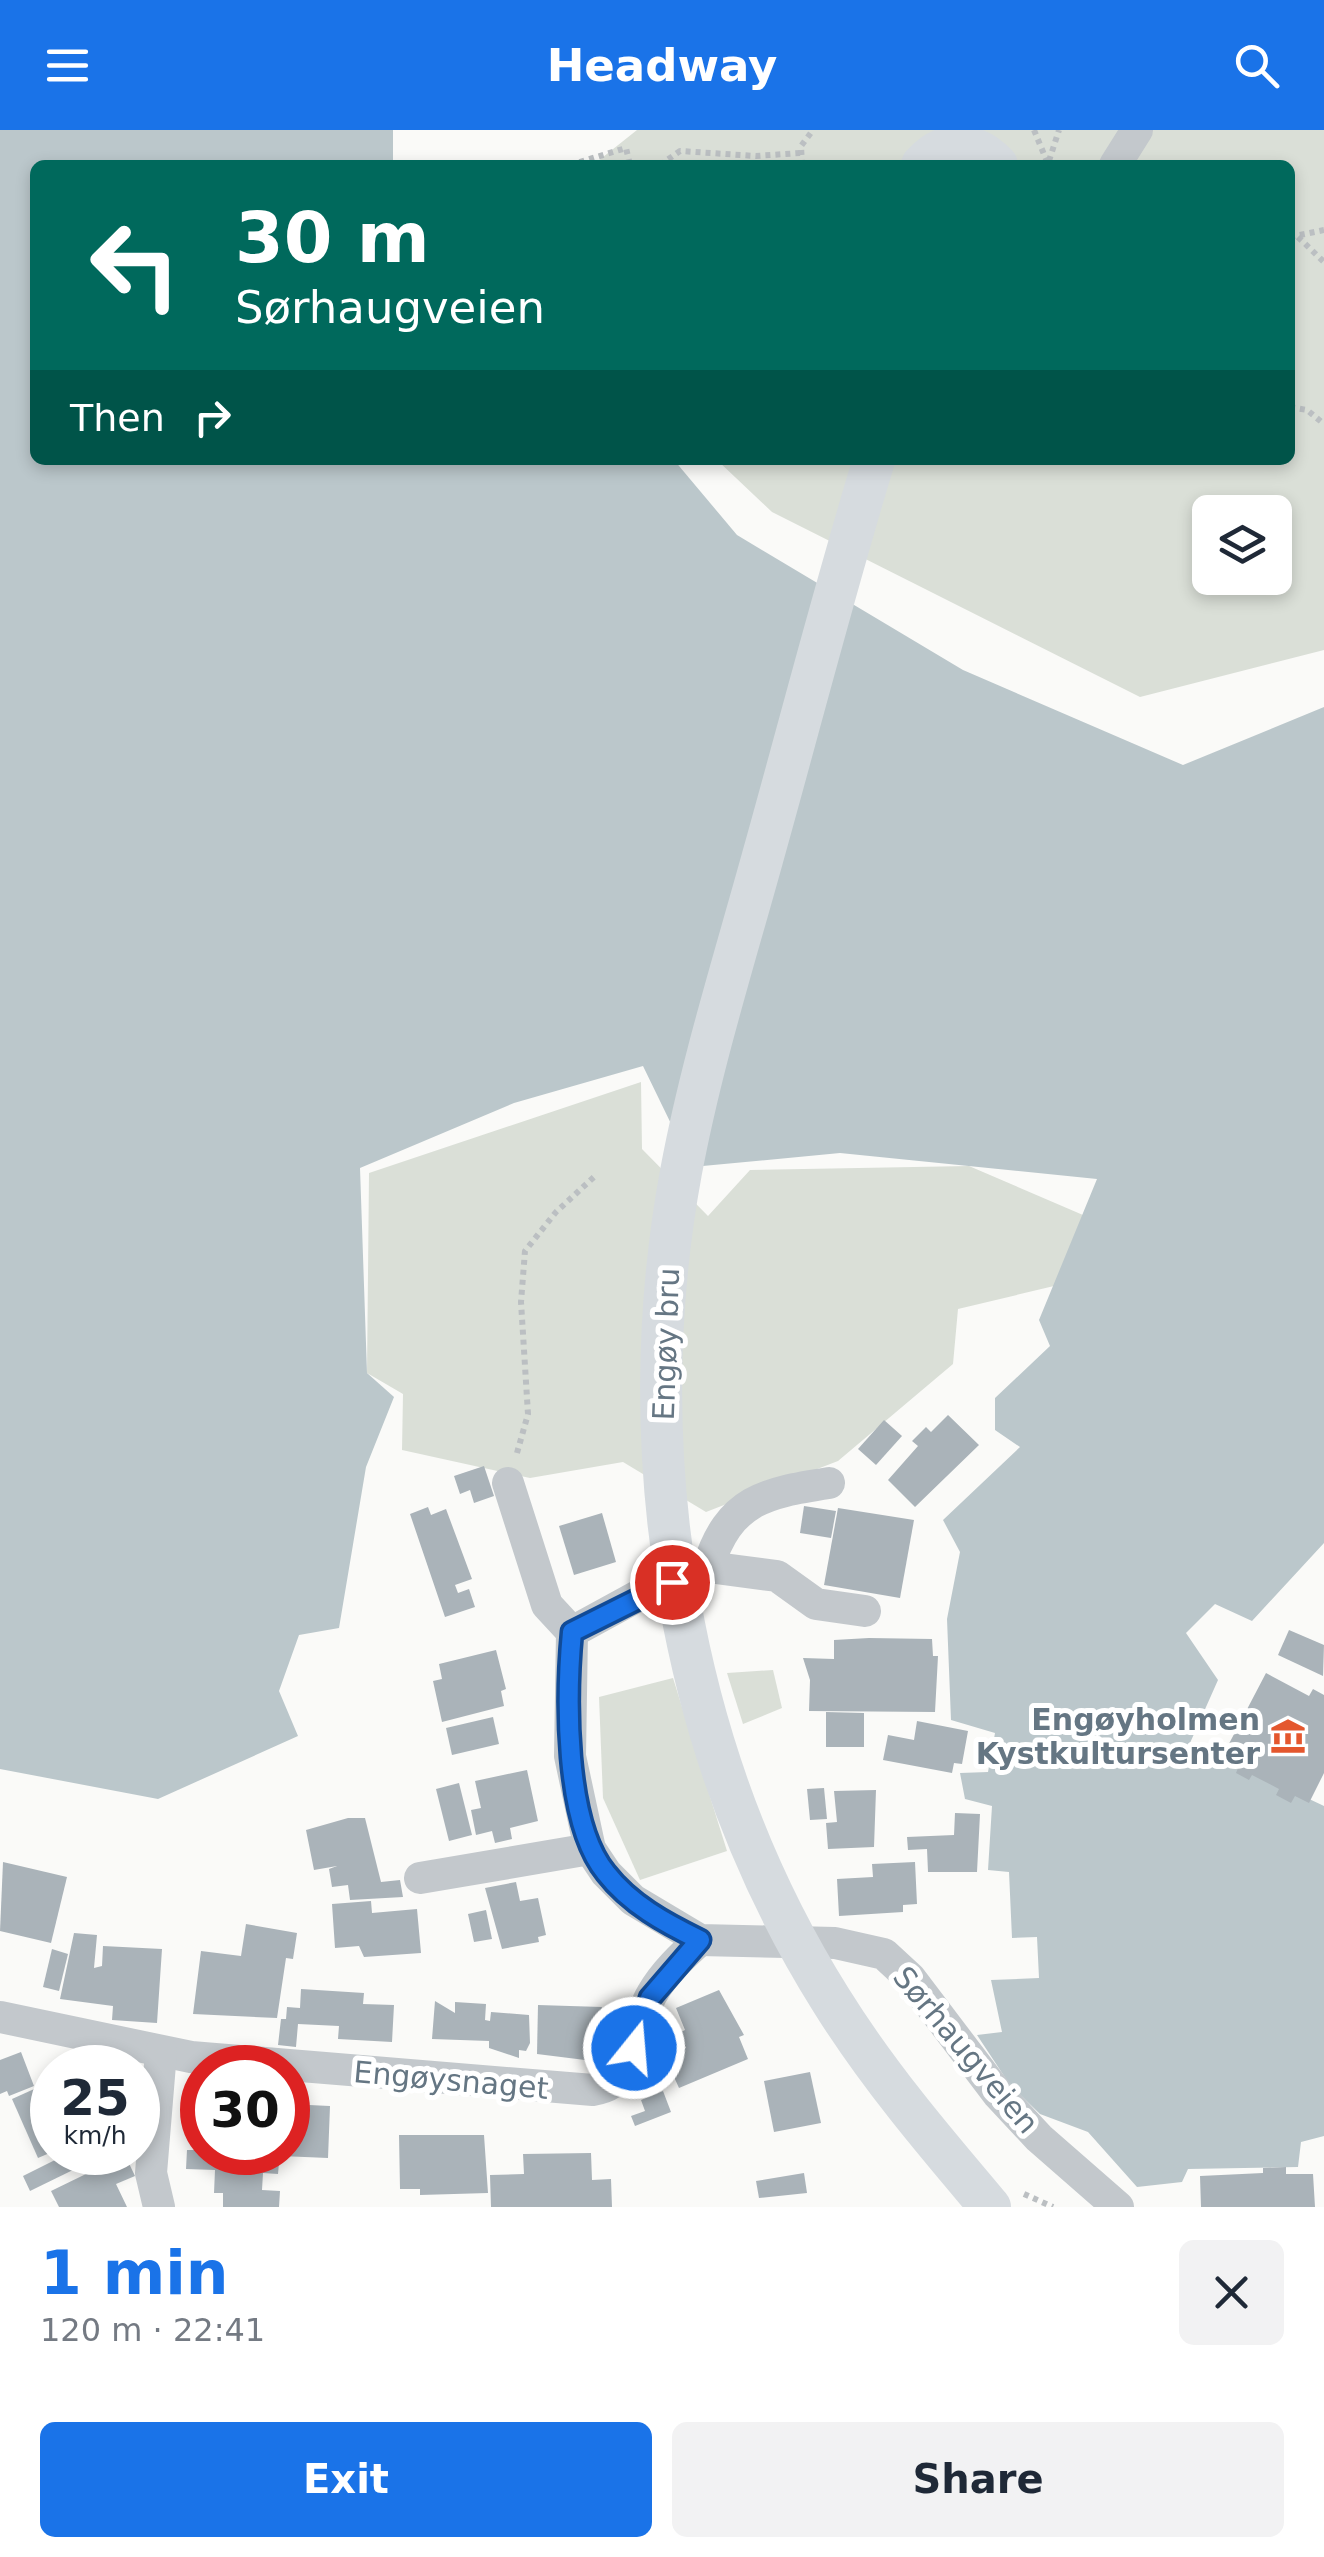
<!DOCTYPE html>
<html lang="en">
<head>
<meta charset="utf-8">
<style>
	body { margin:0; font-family:"DejaVu Sans",sans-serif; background:#f2f2f3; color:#1f2937; height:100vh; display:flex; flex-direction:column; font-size:38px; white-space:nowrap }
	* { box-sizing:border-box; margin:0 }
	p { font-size:32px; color:#747a83 }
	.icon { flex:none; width:55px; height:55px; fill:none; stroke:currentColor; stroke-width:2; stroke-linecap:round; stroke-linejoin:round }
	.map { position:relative; height:2077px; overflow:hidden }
	.details { display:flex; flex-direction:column; background:#fff; flex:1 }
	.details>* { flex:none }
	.banner { position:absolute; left:30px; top:30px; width:1265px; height:305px; border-radius:15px; box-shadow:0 5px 15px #0003; background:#00695c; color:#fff; overflow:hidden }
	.controls { position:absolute; left:1192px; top:365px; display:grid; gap:20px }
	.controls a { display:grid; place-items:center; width:100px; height:100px; border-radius:15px; background:#fff; box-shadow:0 5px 15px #0003; font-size:50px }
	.speed { position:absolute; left:30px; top:1915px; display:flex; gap:20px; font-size:50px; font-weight:700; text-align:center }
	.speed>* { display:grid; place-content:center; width:130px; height:130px; border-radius:50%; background:#fff; box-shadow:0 5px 15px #0003; line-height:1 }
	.speed small { font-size:25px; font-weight:400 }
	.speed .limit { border:15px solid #d22; background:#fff; color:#111 }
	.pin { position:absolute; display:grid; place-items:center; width:85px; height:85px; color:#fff; margin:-42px; border:5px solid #fff; border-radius:50%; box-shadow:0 2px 10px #0007 }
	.me { position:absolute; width:110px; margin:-55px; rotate:17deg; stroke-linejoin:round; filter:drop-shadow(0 0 8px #0008) }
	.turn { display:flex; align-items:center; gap:35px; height:210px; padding:0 40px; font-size:45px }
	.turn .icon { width:130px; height:130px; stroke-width:2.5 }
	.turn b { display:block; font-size:70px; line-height:85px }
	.then { display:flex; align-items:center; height:95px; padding:0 40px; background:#0003; gap:20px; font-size:38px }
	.round { display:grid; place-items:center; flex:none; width:105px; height:105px; border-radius:15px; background:#f2f2f3 }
	.overview { display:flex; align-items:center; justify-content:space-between; height:170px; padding:0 40px }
	h1 { font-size:60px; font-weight:700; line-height:75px; color:#1a73e8 }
	.button { display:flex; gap:20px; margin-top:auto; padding:20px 40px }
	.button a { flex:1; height:115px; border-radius:15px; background:#1a73e8; color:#fff; font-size:40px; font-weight:700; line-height:115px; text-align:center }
	.button a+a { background:#f2f2f3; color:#1f2937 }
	header { display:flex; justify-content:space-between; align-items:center; height:130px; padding:0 40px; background:#1a73e8; color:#fff; font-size:45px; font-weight:700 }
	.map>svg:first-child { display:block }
	.green { fill:#dadfd7; fill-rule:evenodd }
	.water { fill:#bbc7cb }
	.building { fill:#aab3b9 }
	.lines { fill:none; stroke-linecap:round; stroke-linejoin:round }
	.path { stroke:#bbbfc2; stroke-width:6; stroke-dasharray:5 5; stroke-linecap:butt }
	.minor { stroke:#c3c8cc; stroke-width:32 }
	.major { stroke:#d6dbdf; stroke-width:42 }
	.route-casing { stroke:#114b97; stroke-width:25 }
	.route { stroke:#1a73e8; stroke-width:18 }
	.labels { text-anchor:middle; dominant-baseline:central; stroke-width:10; stroke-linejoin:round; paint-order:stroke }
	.street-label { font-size:30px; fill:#657683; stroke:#fff }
	.poi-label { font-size:30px; font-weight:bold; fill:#657683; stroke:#fff; text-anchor:end }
</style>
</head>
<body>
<header><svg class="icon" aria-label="menu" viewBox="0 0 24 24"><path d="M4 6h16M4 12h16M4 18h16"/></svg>Headway<svg class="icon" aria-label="search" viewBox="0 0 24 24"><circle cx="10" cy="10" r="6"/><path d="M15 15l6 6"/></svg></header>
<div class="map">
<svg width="1324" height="2077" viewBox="0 0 1324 2077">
	<rect width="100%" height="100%" fill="#fafaf8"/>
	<g class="green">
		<path d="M637 0H1324V520L1140 567 772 382 717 330H1290V35H593ZM1210 382H1275V448H1210Z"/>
		<polygon points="641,952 642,1019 708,1086 750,1040 969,1036 1083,1085 1054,1156 958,1179 953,1234 838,1331 706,1382 623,1332 530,1348 402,1320 403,1264 367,1243 369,1043"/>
		<polygon points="773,1540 782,1578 743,1594 727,1543"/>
		<polygon points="673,1548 727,1721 640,1750 603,1668 599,1567"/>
	</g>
	<polygon class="water" points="0,0 393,0 393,35 35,35 35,330 674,330 737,405 963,540 1183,635 1324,577 1324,1413 1252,1491 1215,1474 1186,1503 1218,1550 1190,1613 1324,1676 1324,2006 1301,2012 1298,2037 1188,2039 1182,2052 1137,2057 1088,2002 1040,1984 1010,1955 977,1905 1002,1902 991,1850 1039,1848 1037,1807 1012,1808 1009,1742 988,1740 992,1676 965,1669 960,1643 988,1642 995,1603 951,1590 947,1489 960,1422 943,1390 1020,1317 995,1300 995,1268 1050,1216 1039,1190 1097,1049 840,1023 692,1037 643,936 514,973 360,1038 367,1243 394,1267 366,1337 339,1498 299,1505 279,1561 298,1606 158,1669 0,1639"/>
	<g class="building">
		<polygon points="948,1285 979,1315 915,1377 888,1350 918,1316 912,1311 926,1297 931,1302"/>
		<polygon points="884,1290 902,1306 876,1335 858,1319"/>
		<polygon points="484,1336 494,1366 474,1373 470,1360 460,1364 454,1346"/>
		<polygon points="804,1376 836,1381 831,1408 800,1403"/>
		<polygon points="428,1377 431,1385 446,1379 472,1449 455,1455 458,1463 469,1459 475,1477 445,1487 410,1384"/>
		<polygon points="838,1378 914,1390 900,1468 824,1455"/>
		<polygon points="602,1383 616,1432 574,1445 559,1396"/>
		<polygon points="1289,1500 1324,1515 1323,1546 1278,1525"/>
		<polygon points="869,1508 932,1509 933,1526 938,1526 935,1582 809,1581 810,1550 803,1528 834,1529 834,1510"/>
		<polygon points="496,1520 506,1559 501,1561 504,1576 442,1592 433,1551 442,1549 439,1534"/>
		<polygon points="1266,1543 1309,1566 1313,1559 1324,1565 1324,1643 1309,1673 1295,1666 1291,1673 1276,1665 1279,1659 1252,1645 1249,1650 1236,1643 1238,1638 1221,1629"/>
		<polygon points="826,1582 864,1583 864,1617 826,1617"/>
		<polygon points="493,1587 499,1614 452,1625 446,1598"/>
		<polygon points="917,1591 968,1601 962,1634 954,1633 952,1643 883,1630 888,1605 914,1610"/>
		<polygon points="527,1640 538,1691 510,1698 512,1709 495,1713 492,1701 476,1705 471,1680 481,1678 475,1651"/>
		<polygon points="459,1653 472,1705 449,1711 436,1659"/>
		<polygon points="824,1658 827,1689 810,1690 807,1659"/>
		<polygon points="876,1660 874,1717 828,1719 826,1693 837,1692 834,1661"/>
		<polygon points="955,1683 980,1684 977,1742 928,1742 927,1719 908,1720 907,1707 954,1705"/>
		<polygon points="348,1688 365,1688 381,1752 400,1750 403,1767 350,1770 348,1755 332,1757 329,1739 337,1736 314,1740 306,1700"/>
		<polygon points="3,1732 67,1747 51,1813 0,1801"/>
		<polygon points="915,1732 917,1774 903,1775 903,1782 839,1786 837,1749 873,1747 872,1734"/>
		<polygon points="516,1752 520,1771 538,1768 546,1805 538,1807 539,1812 502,1819 485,1758"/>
		<polygon points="371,1771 372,1783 417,1779 421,1823 364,1827 359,1816 335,1818 332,1774"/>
		<polygon points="486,1780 492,1809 474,1812 468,1784"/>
		<polygon points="246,1794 297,1803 293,1829 286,1828 277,1888 193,1884 201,1821 241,1826"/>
		<polygon points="74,1803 97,1805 94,1838 102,1836 103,1816 162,1819 157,1893 112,1890 113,1876 60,1869"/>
		<polygon points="52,1819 68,1824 59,1861 43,1857"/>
		<polygon points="301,1859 364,1863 363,1874 394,1875 392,1912 338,1909 339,1896 298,1894 296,1917 278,1915 281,1889 286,1889 287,1877 300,1878"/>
		<polygon points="719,1860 744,1905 739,1907 748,1929 679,1958 665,1927 686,1918 679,1903 685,1900 676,1878"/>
		<polygon points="435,1871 455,1883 455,1872 486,1874 485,1890 490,1891 491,1882 529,1885 530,1913 526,1921 519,1920 519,1928 489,1918 489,1911 432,1909"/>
		<polygon points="538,1875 602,1877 593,1931 537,1924"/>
		<polygon points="21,1922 34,1956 9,1966 7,1961 0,1964 0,1930"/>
		<polygon points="810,1942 821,1993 774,2002 764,1951"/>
		<polygon points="52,1951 52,2022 38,2028 12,1969"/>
		<polygon points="663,1961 671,1982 635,1996 631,1986 645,1981 641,1970"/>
		<polygon points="288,1974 330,1976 328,2028 281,2026 288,2022"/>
		<polygon points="200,2004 202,2022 280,2022 278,2044 263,2043 262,2060 280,2061 279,2077 223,2077 223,2063 214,2063 215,2040 186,2039 187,2020 199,2020"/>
		<polygon points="399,2005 484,2005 488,2063 420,2065 420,2059 400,2059"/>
		<polygon points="90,2022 112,2022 94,2031"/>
		<polygon points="591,2023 592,2050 611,2049 612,2077 491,2077 490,2045 524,2044 523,2024"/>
		<polygon points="67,2024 75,2039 30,2061 23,2046"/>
		<polygon points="125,2025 135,2046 116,2054 127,2077 59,2077 51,2061"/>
		<polygon points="1286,2037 1286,2044 1313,2044 1315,2077 1201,2077 1200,2046 1263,2043 1263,2038"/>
		<polygon points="804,2043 807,2063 759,2068 756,2051"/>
	</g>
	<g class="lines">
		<g class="path">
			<polyline points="1034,0 1048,34 1059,0"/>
			<polyline points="570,35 626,18 630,35"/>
			<polyline points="660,35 680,21 756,26 800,23"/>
			<polyline points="802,35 801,16 813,0"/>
			<polyline points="1290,107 1324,100"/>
			<polyline points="1298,107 1324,132"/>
			<polyline points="1290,277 1307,280 1324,294"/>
			<polyline points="517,1323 528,1284 521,1172 525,1121 556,1082 595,1046"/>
			<polyline points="1024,2064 1053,2077"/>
		</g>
		<g class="minor">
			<polyline points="1115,35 1137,0"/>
			<polyline points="508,1353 547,1475 572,1502 570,1626 590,1719 606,1743 633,1770 700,1810 835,1813 884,1824 910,1848 998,1964 1039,2008 1118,2077"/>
			<path d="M708 1437C729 1370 764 1363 829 1353"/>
			<polyline points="572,1502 636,1467 708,1437 777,1446 816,1474 865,1481"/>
			<polyline points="420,1748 590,1719"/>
			<path d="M0 1887 191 1927 593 1960C642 1952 631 1899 652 1864 664 1843 682 1826 700 1810"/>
			<polyline points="159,2077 151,2043 161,1922"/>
		</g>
		<g class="major">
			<path d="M922 35C945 9 974 11 997 35"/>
			<path d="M874 330C834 461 800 594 763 726 734 831 701 935 681 1042 629 1322 679 1628 831 1870 877 1944 934 2011 990 2077"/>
		</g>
	</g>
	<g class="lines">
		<defs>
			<path id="route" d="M634 1918 650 1868 700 1810C665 1793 630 1774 606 1743 564 1692 566 1566 572 1502L672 1452"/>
		</defs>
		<use href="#route" class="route-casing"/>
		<use href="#route" class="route"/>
	</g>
	<defs>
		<symbol id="museum-bare" viewBox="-9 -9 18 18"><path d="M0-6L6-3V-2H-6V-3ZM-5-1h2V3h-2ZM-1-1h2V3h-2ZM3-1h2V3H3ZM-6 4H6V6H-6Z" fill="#e4572e" stroke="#fff" stroke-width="2.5" paint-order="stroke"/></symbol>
	</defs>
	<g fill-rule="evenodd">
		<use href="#museum-bare" x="1263" y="1581" width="50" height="50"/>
	</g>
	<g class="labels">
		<g class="street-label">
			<text transform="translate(666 1214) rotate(-88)">Engøy bru</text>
			<text transform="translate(966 1920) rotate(50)">Sørhaugveien</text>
			<text transform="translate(451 1950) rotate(5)">Engøysnaget</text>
		</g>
		<g class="poi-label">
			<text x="1260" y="1589">Engøyholmen<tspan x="1260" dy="34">Kystkultursenter</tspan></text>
		</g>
	</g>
</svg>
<div class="controls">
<a><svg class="icon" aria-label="layers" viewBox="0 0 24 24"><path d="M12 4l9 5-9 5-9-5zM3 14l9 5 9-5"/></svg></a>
</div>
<div class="speed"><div>25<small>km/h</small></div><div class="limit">30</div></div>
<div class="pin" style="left:672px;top:1452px;background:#d93025"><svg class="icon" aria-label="arrive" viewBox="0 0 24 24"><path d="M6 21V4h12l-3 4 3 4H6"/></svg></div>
<svg class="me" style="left:634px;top:1918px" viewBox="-20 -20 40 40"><circle r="17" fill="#1a73e8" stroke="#fff" stroke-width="3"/><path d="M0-11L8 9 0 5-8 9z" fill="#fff"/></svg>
<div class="banner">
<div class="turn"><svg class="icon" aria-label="left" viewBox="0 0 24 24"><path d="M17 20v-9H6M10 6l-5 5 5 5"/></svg><div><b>30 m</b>Sørhaugveien</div></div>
<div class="then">Then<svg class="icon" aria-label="right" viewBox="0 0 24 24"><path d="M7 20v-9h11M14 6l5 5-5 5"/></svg></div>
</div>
</div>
<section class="details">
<div class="overview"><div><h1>1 min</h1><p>120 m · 22:41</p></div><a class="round"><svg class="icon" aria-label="close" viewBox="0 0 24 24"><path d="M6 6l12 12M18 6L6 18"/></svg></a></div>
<div class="button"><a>Exit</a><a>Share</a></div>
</section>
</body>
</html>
